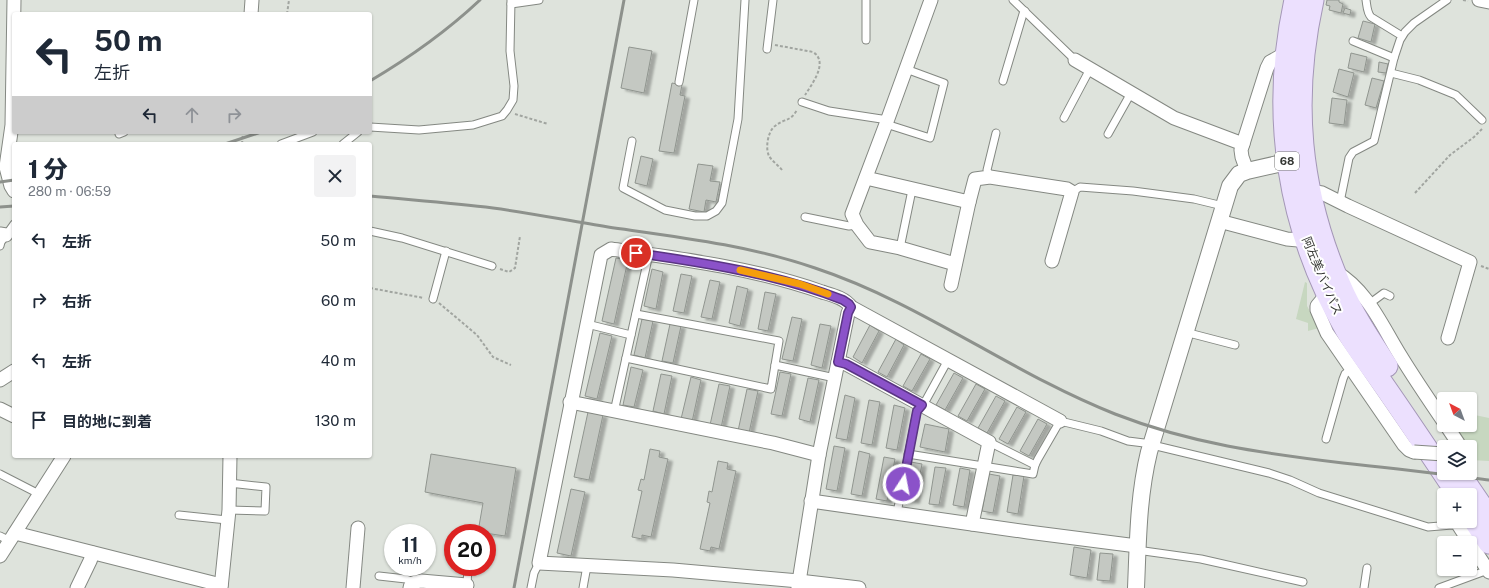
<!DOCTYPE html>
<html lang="ja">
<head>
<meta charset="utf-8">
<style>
	body { margin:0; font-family:"Public Sans","Noto Sans JP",sans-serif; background:#f2f2f3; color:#1f2937; height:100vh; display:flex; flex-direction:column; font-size:15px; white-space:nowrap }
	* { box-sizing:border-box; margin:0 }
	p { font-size:13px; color:#747a83 }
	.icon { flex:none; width:22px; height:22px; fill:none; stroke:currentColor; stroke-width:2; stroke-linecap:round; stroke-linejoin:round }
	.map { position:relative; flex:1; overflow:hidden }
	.details { position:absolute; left:12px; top:142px; width:360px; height:316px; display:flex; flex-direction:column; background:#fff; border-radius:4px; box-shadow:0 1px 3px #0004 }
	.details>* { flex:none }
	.hud { position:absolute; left:12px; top:12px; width:360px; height:122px; border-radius:4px; box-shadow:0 1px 3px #0004; background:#fff; color:#1f2937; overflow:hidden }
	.needle { width:26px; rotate:319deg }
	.buttons { position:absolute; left:1437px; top:392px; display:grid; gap:8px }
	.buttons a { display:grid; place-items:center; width:40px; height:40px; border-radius:4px; background:#fff; box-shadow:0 1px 3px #0004; font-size:20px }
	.speed { position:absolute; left:384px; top:524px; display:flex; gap:8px; font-size:20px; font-weight:700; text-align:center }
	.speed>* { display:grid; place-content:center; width:52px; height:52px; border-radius:50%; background:#fff; box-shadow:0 1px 3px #0004; line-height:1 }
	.speed small { font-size:10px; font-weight:400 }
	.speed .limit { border:6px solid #d22; background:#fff; color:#111 }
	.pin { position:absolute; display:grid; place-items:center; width:34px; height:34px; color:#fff; margin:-17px; border:2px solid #fff; border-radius:50%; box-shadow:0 1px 4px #0007 }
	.me { position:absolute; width:44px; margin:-22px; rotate:11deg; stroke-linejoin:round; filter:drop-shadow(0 0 3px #0008) }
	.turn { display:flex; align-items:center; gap:14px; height:84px; padding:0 16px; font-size:18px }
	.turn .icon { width:52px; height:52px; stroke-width:2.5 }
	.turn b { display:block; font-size:28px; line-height:34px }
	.lanes { display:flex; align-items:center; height:38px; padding:0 16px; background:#0003; justify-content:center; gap:20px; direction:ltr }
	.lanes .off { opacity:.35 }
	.round { display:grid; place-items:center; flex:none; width:42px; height:42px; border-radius:4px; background:#f2f2f3 }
	.headline { display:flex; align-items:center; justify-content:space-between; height:68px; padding:0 16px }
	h1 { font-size:24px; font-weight:800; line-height:30px }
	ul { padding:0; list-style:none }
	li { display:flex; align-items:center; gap:12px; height:60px; padding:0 16px }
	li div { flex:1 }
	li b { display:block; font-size:15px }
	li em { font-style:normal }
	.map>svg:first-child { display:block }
	.green { fill:#c7d7c0 }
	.building { fill:#c4c8c2; stroke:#90958f; filter:url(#shadow) }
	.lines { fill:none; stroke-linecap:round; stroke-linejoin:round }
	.service-casing { stroke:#848882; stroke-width:9 }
	.minor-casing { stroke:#848882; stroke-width:15 }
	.tertiary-casing { stroke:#848882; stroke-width:18 }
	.primary-casing { stroke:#a497b7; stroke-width:23 }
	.path { stroke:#a1a5a0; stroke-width:2; stroke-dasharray:3 2; stroke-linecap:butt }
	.service { stroke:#fff; stroke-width:7 }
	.minor { stroke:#fff; stroke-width:13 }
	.tertiary { stroke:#fff; stroke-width:16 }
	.primary { stroke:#ece0fe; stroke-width:21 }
	.rail { stroke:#8d918c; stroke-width:3 }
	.minor-bridge-casing { stroke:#848882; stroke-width:15; stroke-linecap:butt }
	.minor-bridge { stroke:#fff; stroke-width:13 }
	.route-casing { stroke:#5a3583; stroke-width:10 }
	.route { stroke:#8b52c9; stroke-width:7 }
	.slow { stroke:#f59e0b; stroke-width:7 }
	.labels { text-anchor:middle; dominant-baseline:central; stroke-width:4; stroke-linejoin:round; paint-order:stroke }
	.shield { fill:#fff; stroke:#727371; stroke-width:1 }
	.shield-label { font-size:11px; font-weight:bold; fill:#353734 }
	.street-label { font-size:12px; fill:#353734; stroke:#fff }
</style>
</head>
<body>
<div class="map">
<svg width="1489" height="588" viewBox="0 0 1489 588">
	<defs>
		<filter id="shadow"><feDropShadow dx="4.5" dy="2.5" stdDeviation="1" flood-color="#0004"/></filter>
	</defs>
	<rect width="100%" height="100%" fill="#dee3dc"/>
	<g class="green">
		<polygon points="1305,282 1307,283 1307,306 1319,328 1308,331 1308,323 1296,319"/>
		<polygon points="1470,414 1489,418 1489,461 1470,460 1474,457 1470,451 1470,447 1468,447 1453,425 1470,425"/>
	</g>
	<g class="building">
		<polygon points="1327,0 1339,0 1339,2 1343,4 1341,13 1329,10 1330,6 1326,5"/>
		<polygon points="1345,8 1351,10 1350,15 1343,13"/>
		<polygon points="1363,21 1375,24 1371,42 1358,38"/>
		<polygon points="629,47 652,51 644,93 621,88"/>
		<polygon points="1351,53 1367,57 1364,72 1348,68"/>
		<polygon points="1379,62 1388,64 1386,73 1378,72"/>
		<polygon points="1339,69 1354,73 1348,97 1333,92"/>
		<polygon points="1372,78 1384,81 1376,108 1365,105"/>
		<polygon points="672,83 682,85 680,95 685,96 674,153 659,151"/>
		<polygon points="1332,98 1347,100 1344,125 1329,123"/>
		<polygon points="641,156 653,159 647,186 635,183"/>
		<polygon points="698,164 713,166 710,181 720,182 716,202 706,200 704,212 689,209"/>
		<polygon points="616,258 628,260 614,324 602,321"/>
		<polygon points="652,269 663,272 656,309 644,306"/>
		<polygon points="681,274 692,276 684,313 673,311"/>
		<polygon points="710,280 720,282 712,319 701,317"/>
		<polygon points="737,286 748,289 740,326 729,323"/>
		<polygon points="765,292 776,294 768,331 758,329"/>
		<polygon points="792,317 802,319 793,361 782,359"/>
		<polygon points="642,319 653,321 645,358 634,355"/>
		<polygon points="670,324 681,326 673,363 662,361"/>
		<polygon points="820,324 831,326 822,368 811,365"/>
		<polygon points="870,325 879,331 862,363 853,357"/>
		<polygon points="600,333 612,336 597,399 585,396"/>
		<polygon points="896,339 904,345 887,377 878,372"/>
		<polygon points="921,354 930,359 912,391 903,386"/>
		<polygon points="631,367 643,370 634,407 623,405"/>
		<polygon points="780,372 791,374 782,416 771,414"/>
		<polygon points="954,373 963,378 945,410 936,405"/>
		<polygon points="661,374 672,376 664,414 653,411"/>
		<polygon points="691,377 701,380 692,422 681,419"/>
		<polygon points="808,378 819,380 810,422 799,419"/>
		<polygon points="719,384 730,386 721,428 710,425"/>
		<polygon points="976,384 985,389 967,421 958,416"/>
		<polygon points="747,389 758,391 749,433 738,431"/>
		<polygon points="845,395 855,398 847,440 836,438"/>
		<polygon points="996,396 1005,401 987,433 978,428"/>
		<polygon points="869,400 880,402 872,445 861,443"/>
		<polygon points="894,405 905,408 897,450 886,448"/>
		<polygon points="1017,407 1026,412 1008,444 999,439"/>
		<polygon points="588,412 603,415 589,480 574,477"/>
		<polygon points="1038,419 1047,424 1029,456 1020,451"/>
		<polygon points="925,424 949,429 945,452 920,447"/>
		<polygon points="834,446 845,448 837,491 826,489"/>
		<polygon points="650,449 660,451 659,457 668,459 651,537 642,535 642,539 632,537 642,491 638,490 641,479 644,480"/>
		<polygon points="859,451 870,454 862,496 851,494"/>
		<polygon points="431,454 516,468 505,536 478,532 483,503 425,492"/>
		<polygon points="884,457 895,459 887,501 876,499"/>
		<polygon points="718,461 728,463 727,469 736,471 719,549 711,547 710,551 700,549 710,503 707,502 709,491 712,492"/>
		<polygon points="911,462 922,464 915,501 905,499"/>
		<polygon points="935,467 946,468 939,505 929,504"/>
		<polygon points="960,468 970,470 964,507 953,505"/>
		<polygon points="989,474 1000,476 993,513 982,511"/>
		<polygon points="1013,475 1024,476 1018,514 1007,512"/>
		<polygon points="571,489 585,492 571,556 557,553"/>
		<polygon points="1074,547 1091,550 1087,578 1070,575"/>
		<polygon points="1100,553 1113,554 1110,581 1097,580"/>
	</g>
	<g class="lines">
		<defs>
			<g id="service">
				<polyline points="1013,0 1075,60"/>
				<path d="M1366 0C1367 6 1367 13 1371 17L1402 36"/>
				<polyline points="511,4 539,0"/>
				<polyline points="866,40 866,0"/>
				<polyline points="1353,41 1394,58"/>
				<polyline points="767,49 773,0"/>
				<polyline points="1391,73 1419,80 1456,95 1482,120"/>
				<polyline points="1003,81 1023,14 1025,11"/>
				<polyline points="679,82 694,0"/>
				<polyline points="802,102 829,111 888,120"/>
				<polyline points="1064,118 1090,69"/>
				<polyline points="886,124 930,138 944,83 906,69"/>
				<polyline points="370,127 419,130 473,125 502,116 507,110 513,100 514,86 510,51 511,0"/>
				<polyline points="119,134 124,132"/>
				<polyline points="1108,134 1131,93"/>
				<polyline points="632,141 623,188 665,210 695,216 707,216 716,211 722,203 738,119 745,0"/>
				<polyline points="281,144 313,132"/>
				<polyline points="343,144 358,132"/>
				<polyline points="990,177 987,170 996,133"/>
				<polyline points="1072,192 1080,187 1133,191 1194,199 1223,206"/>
				<polyline points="1340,202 1349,158 1353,152 1374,141 1394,58 1400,40 1405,32 1414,23 1447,0"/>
				<polyline points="805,217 849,226 857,225"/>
				<polyline points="370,231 402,238 492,266"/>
				<polyline points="0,246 1,242 14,224"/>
				<polyline points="900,248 912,190"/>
				<polyline points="433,299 446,251"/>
				<polyline points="1369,304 1384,293 1390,296"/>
				<polyline points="587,324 631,335"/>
				<polyline points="1185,332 1235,345"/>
				<polyline points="626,358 771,389 779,341 636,314"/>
				<polyline points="775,365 835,378"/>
				<polyline points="614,412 649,254"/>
				<polyline points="1326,439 1343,379 1345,374 1352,368"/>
				<polyline points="989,442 1035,465"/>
				<polyline points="908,454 1033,474 1035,465 1038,459 1060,421 1101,431 1128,441 1144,443 1269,473 1290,480 1319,493 1428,527 1452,525 1459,526"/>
				<polyline points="0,474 39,494"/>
				<polyline points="229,510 265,511 266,487 229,483"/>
				<polyline points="897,513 917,411 926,400 948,360"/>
				<polyline points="179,515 227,520"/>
				<polyline points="0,536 10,541"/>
				<polyline points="1137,546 1144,551 1201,559 1303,582"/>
				<polyline points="379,576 406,579 414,582"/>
				<polyline points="467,585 468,567"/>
				<polyline points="531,588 534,573 539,563"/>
				<polyline points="583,588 587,566"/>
				<polyline points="1364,588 1367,568"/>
				<polyline points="1439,588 1488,570"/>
			</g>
			<g id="minor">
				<polyline points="14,0 12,125 6,167 11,186 14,191"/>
				<polyline points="931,0 886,124 852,214 857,225 870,242 900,248 955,264"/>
				<polyline points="1479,0 1489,2"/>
				<polyline points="251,14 252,0"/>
				<polyline points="1075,60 1174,118 1243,144"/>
				<polyline points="1247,171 1242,157 1241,150 1267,68 1270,62 1286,53"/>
				<polyline points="866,178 969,202 975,179 990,177 1067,189 1072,192 1052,261"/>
				<polyline points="1310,191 1322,193 1348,206 1470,262 1448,338"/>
				<polyline points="1219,221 1287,239 1298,240 1305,237"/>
				<polyline points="0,234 6,235"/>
				<path d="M1336 272C1367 290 1382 326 1400 355 1414 378 1429 400 1444 422"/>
				<polyline points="951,285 969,202"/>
				<polyline points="1327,294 1317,306 1317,310 1327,333 1404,445 1409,450 1414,452"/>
				<polyline points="838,362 846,364 989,442 972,524"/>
				<polyline points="0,380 14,371"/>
				<polyline points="570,402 773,443 819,455"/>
				<polyline points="0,409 14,416"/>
				<polyline points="1446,425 1458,443 1459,447"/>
				<polyline points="811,501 1028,532 1137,546"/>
				<polyline points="1459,526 1470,543"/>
				<polyline points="15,533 221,585"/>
				<polyline points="1470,543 1489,572"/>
				<polyline points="0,556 64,456"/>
				<polyline points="77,588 90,561 93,553"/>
				<polyline points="221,588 229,510 230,456"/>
				<polyline points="353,588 358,528"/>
				<path d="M410 588C411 582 416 582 421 581L467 585 466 588"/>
				<polyline points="798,588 819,455 848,313 851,307"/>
				<path d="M859 588 799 581 673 570 539 563 601 255 611 249C682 259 754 268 822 292 832 295 845 298 851 307L1060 421"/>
			</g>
			<path id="tertiary" d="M1136 588C1138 542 1138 497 1149 452L1230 186 1239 174 1247 171 1300 159"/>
			<g id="primary">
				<path d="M1295 0C1270 114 1287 228 1346 330 1357 349 1372 368 1385 387 1410 423 1434 459 1458 495"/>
				<path d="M1313 0C1291 100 1299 190 1340 285 1352 313 1370 340 1387 366"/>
				<polyline points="1459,473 1489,517"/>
				<polyline points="1470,514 1489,543"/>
			</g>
		</defs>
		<use href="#service" class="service-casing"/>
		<use href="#minor" class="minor-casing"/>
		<use href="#tertiary" class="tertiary-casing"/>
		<use href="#primary" class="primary-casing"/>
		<g class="path">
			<polyline points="1463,0 1468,1"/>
			<polyline points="287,14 289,0"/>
			<path d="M775 45 813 52C829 62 812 84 805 95"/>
			<polyline points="515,114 548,124"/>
			<polyline points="242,144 243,132"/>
			<path d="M782 170C778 165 772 161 769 156 765 148 768 131 775 126 785 118 790 122 797 110"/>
			<polyline points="1415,193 1450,155 1474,137 1482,129"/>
			<polyline points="1481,266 1489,269"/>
			<polyline points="500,269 509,272 515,268 520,236"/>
			<polyline points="370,288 424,298"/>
			<polyline points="439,303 477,335 493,357 511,365"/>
		</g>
		<use href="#service" class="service"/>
		<use href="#minor" class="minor"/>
		<use href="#tertiary" class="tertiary"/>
		<use href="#primary" class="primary"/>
		<g class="rail">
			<path d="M370 81C409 58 447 31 480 0"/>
			<polyline points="225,144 261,132"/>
			<polyline points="0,182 14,180"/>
			<path d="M370 196C411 200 452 203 493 208 531 213 570 221 608 227 678 237 748 245 815 268 921 303 1011 373 1115 414 1192 444 1262 453 1343 463 1392 468 1440 474 1489 480"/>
			<polyline points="0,207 14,206"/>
			<polyline points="514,588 624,0"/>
		</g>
		<defs>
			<polyline id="minor-bridge" points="1414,452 1444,454"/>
		</defs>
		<use href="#minor-bridge" class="minor-bridge-casing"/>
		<use href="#minor-bridge" class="minor-bridge"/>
	</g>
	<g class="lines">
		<defs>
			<path id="route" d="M636 253C707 263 776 274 843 300L849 304 851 307 848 313 838 362 846 364 922 405 917 411 903 484"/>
		</defs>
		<use href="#route" class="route-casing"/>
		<use href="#route" class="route"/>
		<polyline class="slow" points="740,270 800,284 828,294"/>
	</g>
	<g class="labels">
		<rect class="shield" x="1275" y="152" width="24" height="18" rx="3"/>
		<g class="shield-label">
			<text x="1287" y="161">68</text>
		</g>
		<g class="street-label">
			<text transform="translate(1322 276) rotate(67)">阿左美バイパス</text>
		</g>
	</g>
</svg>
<div class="buttons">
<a><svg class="needle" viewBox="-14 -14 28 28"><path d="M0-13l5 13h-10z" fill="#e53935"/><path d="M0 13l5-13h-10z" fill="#747a83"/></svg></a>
<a><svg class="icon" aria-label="layers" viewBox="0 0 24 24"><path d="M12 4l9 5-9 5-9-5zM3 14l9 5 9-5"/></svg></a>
<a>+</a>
<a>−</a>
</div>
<div class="speed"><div>11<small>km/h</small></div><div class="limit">20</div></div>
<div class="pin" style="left:636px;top:253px;background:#d93025"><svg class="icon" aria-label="arrive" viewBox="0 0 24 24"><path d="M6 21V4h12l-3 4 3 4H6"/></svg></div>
<svg class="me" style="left:903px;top:484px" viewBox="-20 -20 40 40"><circle r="17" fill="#8b52c9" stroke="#fff" stroke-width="3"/><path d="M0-11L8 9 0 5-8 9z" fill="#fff"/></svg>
<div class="hud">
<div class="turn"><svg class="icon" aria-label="left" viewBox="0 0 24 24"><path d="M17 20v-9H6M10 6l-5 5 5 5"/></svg><div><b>50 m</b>左折</div></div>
<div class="lanes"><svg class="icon" aria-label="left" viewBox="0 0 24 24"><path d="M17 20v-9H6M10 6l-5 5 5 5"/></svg><svg class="icon off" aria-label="ahead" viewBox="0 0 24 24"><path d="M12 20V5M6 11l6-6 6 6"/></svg><svg class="icon off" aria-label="right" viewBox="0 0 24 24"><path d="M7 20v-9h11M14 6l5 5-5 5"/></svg></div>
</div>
<section class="details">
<div class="headline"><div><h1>1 分</h1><p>280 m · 06:59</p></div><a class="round"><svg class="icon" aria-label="close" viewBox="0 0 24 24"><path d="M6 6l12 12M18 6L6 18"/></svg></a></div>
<ul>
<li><svg class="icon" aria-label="left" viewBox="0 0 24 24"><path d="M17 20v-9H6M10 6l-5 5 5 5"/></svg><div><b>左折</b></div><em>50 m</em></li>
<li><svg class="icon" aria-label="right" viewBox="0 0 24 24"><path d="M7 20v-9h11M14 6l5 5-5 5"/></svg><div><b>右折</b></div><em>60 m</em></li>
<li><svg class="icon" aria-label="left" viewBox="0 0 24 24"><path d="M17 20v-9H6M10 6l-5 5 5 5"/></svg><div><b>左折</b></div><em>40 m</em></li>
<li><svg class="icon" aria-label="arrive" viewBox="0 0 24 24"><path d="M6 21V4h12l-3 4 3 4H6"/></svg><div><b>目的地に到着</b></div><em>130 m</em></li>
</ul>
</section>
</div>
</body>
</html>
